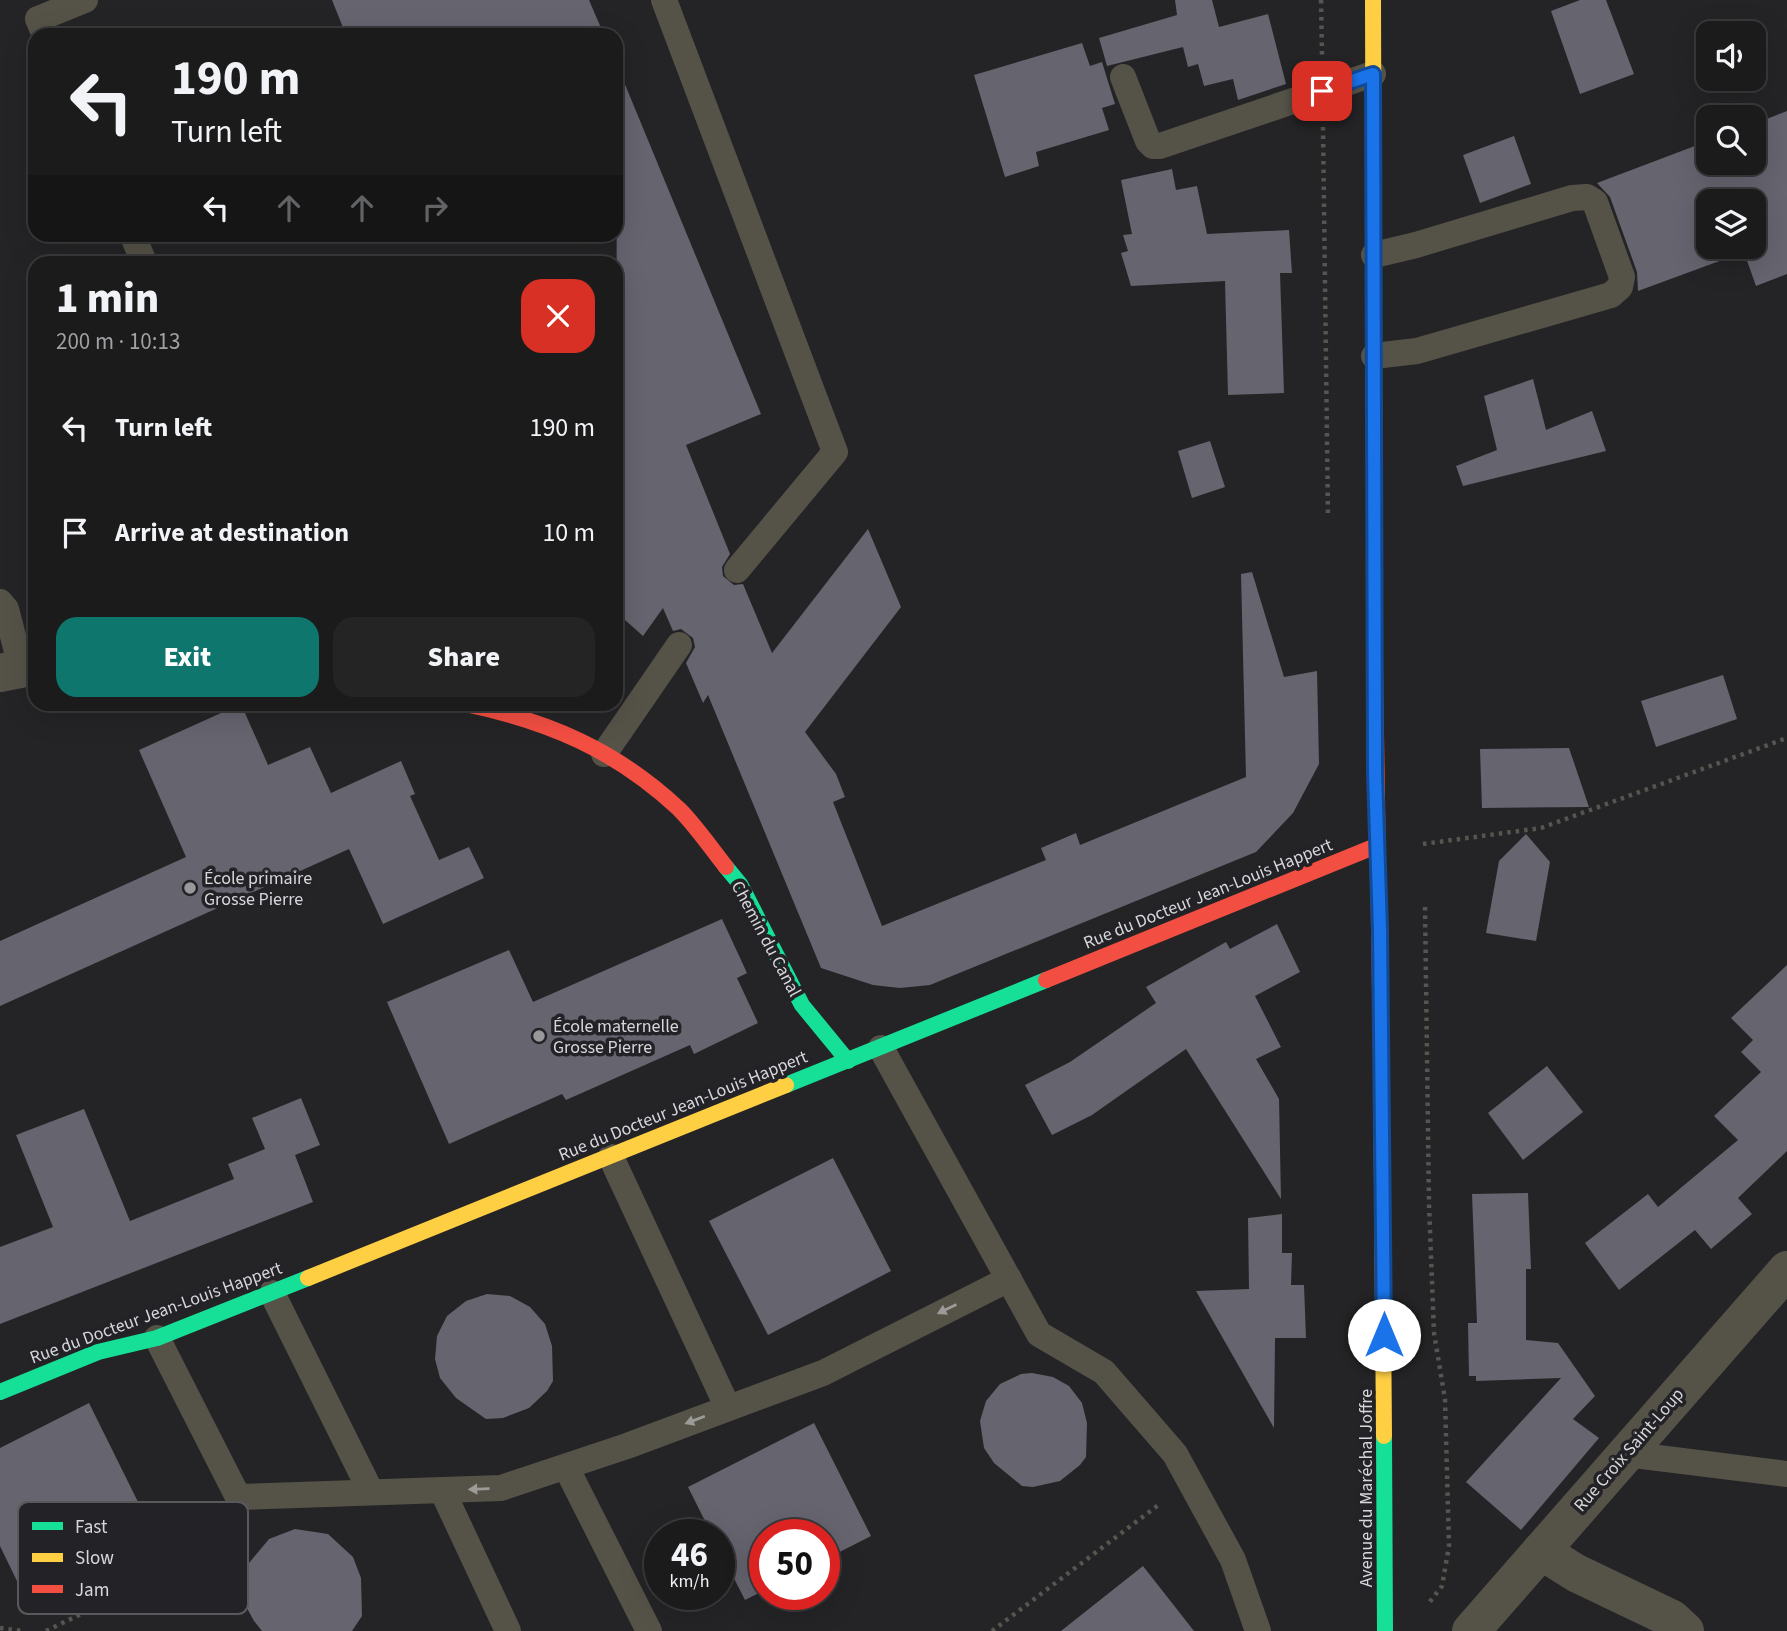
<!DOCTYPE html>
<html lang="en">
<head>
<meta charset="utf-8">
<style>
	body { margin:0; font-family:"Source Sans 3",sans-serif; background:#242425; color:#f1f3f6; height:100vh; display:flex; flex-direction:column; font-size:26px; white-space:nowrap }
	* { box-sizing:border-box; margin:0 }
	p { font-size:23px; color:#a0a1a3 }
	.icon { flex:none; width:38px; height:38px; fill:none; stroke:currentColor; stroke-width:2; stroke-linecap:round; stroke-linejoin:round }
	.map { position:relative; flex:1; overflow:hidden }
	.details { position:absolute; left:28px; top:256px; width:595px; height:455px; display:flex; flex-direction:column; background:#1b1b1c; border-radius:21px; box-shadow:0 7px 28px #0002,0 0 0 2px #39393b }
	.details>* { flex:none }
	.guide { position:absolute; left:28px; top:28px; width:595px; height:214px; border-radius:21px; box-shadow:0 7px 28px #0002,0 0 0 2px #39393b; background:#1b1b1c; color:#f1f3f6; overflow:hidden }
	.controls { position:absolute; left:1696px; top:21px; display:grid; gap:14px }
	.controls a { display:grid; place-items:center; width:70px; height:70px; border-radius:14px; background:#1b1b1c; box-shadow:0 7px 28px #0002,0 0 0 2px #39393b; font-size:35px }
	.speed { position:absolute; left:644px; top:1519px; display:flex; gap:14px; font-size:35px; font-weight:700; text-align:center }
	.speed>* { display:grid; place-content:center; width:91px; height:91px; border-radius:50%; background:#1b1b1c; box-shadow:0 7px 28px #0002,0 0 0 2px #39393b; line-height:1 }
	.speed small { font-size:18px; font-weight:400 }
	.speed .limit { border:10px solid #d22; background:#fff; color:#111 }
	.pin { position:absolute; display:grid; place-items:center; width:60px; height:60px; color:#fff; margin:-30px; border-radius:14px; box-shadow:0 4px 10px #0006 }
	.me { position:absolute; width:77px; margin:-38px; rotate:0deg; stroke-linejoin:round; filter:drop-shadow(0 0 5px #0008) }
	.turn { display:flex; align-items:center; gap:24px; height:147px; padding:0 28px; font-size:32px }
	.turn .icon { width:91px; height:91px; stroke-width:2.5 }
	.turn b { display:block; font-size:49px; line-height:60px }
	.lanes { display:flex; align-items:center; height:66px; padding:0 28px; background:#0003; justify-content:center; gap:35px; direction:ltr }
	.lanes .off { opacity:.35 }
	.round { display:grid; place-items:center; flex:none; width:74px; height:74px; border-radius:21px; background:#242425 }
	.summary { display:flex; align-items:center; justify-content:space-between; height:119px; padding:0 28px }
	h1 { font-size:42px; font-weight:800; line-height:52px }
	.action { display:flex; gap:14px; margin-top:auto; padding:14px 28px }
	.action a { flex:1; height:80px; border-radius:21px; background:#0f766e; color:#fff; font-size:28px; font-weight:800; line-height:80px; text-align:center }
	.action a+a { background:#242425; color:#f1f3f6 }
	ul { padding:0; list-style:none }
	li { display:flex; align-items:center; gap:21px; height:105px; padding:0 28px }
	li div { flex:1 }
	li b { display:block; font-size:26px }
	li em { font-style:normal }
	.map>svg:first-child { display:block }
	.building { fill:#65646f; fill-rule:evenodd }
	.lines { fill:none; stroke-linecap:round; stroke-linejoin:round }
	.path { stroke:#57554f; stroke-width:4.5; stroke-dasharray:3.5 5; stroke-linecap:butt }
	.lane { stroke:#555348; stroke-width:26 }
	.street { stroke:#555348; stroke-width:38 }
	.fast { stroke:#16e098; stroke-width:16 }
	.slow { stroke:#ffcf43; stroke-width:16 }
	.jam { stroke:#f24e42; stroke-width:16 }
	.oneway { fill:#9c9b98 }
	.route-casing { stroke:#114b97; stroke-width:18 }
	.route { stroke:#1a73e8; stroke-width:12 }
	.poi-dot { fill:#98989a; stroke:#232327; stroke-width:2.5 }
	.labels { text-anchor:middle; dominant-baseline:central; stroke-width:7; stroke-linejoin:round; paint-order:stroke }
	.poi-label { font-size:18px; fill:#d7d6d9; stroke:#232327; text-anchor:start }
	.street-label { font-size:18px; fill:#d7d6d9; stroke:#232327 }
	.key { fill:#232327; stroke:#59595c; stroke-width:2 }
	.key-label { font-size:19px; fill:#d7d6d9 }
</style>
</head>
<body>
<div class="map">
<svg width="1787" height="1631" viewBox="0 0 1787 1631">
	<rect width="100%" height="100%" fill="#242426"/>
	<g class="building">
		<polygon points="332,0 589,0 604,35 346,35"/>
		<polygon points="1175,0 1212,0 1219,27 1268,14 1286,84 1238,100 1233,79 1204,86 1198,64 1188,67 1183,47 1107,66 1099,38 1177,15"/>
		<polygon points="1580,0 1606,0 1634,74 1580,94 1551,11"/>
		<polygon points="1082,43 1090,66 1102,62 1115,104 1102,108 1109,130 1036,152 1039,166 1005,177 974,75"/>
		<polygon points="617,65 761,414 686,445 730,554 722,567 723,576 734,585 743,584 772,653 868,529 901,607 805,732 836,774 845,797 833,802 882,926 1046,860 1041,848 1076,833 1080,845 1246,777 1241,574 1252,572 1284,677 1317,671 1319,764 1293,813 1256,852 930,985 900,988 873,985 821,968 708,695 703,703 686,663 695,647 693,638 681,629 673,631 663,608 643,636 616,612"/>
		<path d="M1787 111V274L1756 286 1744 252 1638 291 1637 272 1610 197 1597 183 1708 141V163H1754V124ZM1708 201H1754V247H1708Z"/>
		<polygon points="1514,136 1531,184 1480,203 1463,155"/>
		<polygon points="1172,169 1176,190 1197,186 1207,234 1289,230 1292,273 1280,273 1284,393 1228,395 1225,281 1131,286 1121,253 1128,251 1123,235 1132,234 1121,180"/>
		<polygon points="1533,379 1546,430 1592,411 1606,451 1463,486 1456,466 1497,450 1484,396"/>
		<polygon points="1210,441 1225,487 1192,498 1178,451"/>
		<polygon points="1723,675 1737,719 1656,747 1641,701"/>
		<polygon points="241,704 268,765 310,747 331,793 401,761 415,794 410,796 439,860 469,847 484,878 383,924 349,849 0,1006 0,941 186,857 139,750"/>
		<polygon points="1569,748 1589,807 1482,808 1480,749"/>
		<polygon points="1526,834 1550,862 1536,941 1486,933 1499,861"/>
		<polygon points="722,919 747,973 737,978 758,1023 694,1054 690,1045 566,1100 562,1094 449,1144 387,1002 509,950 533,1002"/>
		<polygon points="1277,924 1300,972 1255,996 1281,1047 1256,1059 1279,1099 1281,1199 1186,1049 1092,1115 1052,1135 1025,1085 1070,1062 1156,1003 1146,987 1226,942 1230,949"/>
		<polygon points="1787,965 1787,1151 1738,1198 1752,1214 1711,1249 1695,1230 1619,1290 1585,1243 1648,1194 1658,1207 1738,1140 1714,1116 1761,1072 1741,1052 1753,1040 1731,1018"/>
		<polygon points="1547,1066 1583,1112 1523,1160 1488,1113"/>
		<polygon points="301,1098 320,1145 295,1155 313,1202 0,1324 0,1247 53,1227 16,1135 84,1109 130,1221 234,1179 228,1164 265,1149 252,1118"/>
		<polygon points="833,1158 891,1271 768,1335 709,1221"/>
		<polygon points="1528,1193 1531,1269 1526,1269 1526,1340 1558,1343 1595,1396 1573,1419 1599,1438 1521,1530 1466,1482 1561,1378 1476,1381 1476,1376 1469,1376 1468,1323 1477,1323 1472,1194"/>
		<polygon points="1282,1214 1282,1253 1292,1253 1291,1285 1304,1285 1306,1338 1275,1338 1274,1428 1196,1291 1249,1289 1248,1218"/>
		<polygon points="487,1294 510,1296 530,1307 545,1324 552,1346 553,1381 547,1391 529,1408 503,1418 486,1419 456,1398 440,1378 435,1359 437,1336 447,1316 466,1301"/>
		<polygon points="1032,1373 1053,1377 1069,1386 1082,1403 1087,1423 1086,1457 1080,1465 1060,1481 1033,1487 1022,1486 994,1463 984,1448 980,1421 986,1401 1000,1384 1021,1374"/>
		<polygon points="89,1403 145,1516 17,1581 0,1546 0,1448"/>
		<polygon points="814,1423 871,1536 824,1560 824,1535 765,1535 765,1590 745,1600 719,1549 719,1535 712,1535 688,1487"/>
		<polygon points="295,1529 328,1534 353,1557 361,1578 362,1616 352,1631 262,1631 254,1621 248,1610 243,1588 249,1563 269,1539"/>
		<polygon points="1143,1566 1194,1631 1061,1631"/>
	</g>
	<g class="lines">
		<g class="path">
			<polyline points="1321,0 1322,55"/>
			<polyline points="1323,127 1328,517"/>
			<polyline points="1423,844 1541,828 1787,738"/>
			<polyline points="1425,907 1429,1204 1434,1333 1445,1399 1449,1546 1442,1586 1429,1603"/>
			<polyline points="0,1628 22,1631"/>
			<polyline points="46,1631 147,1582 220,1575 230,1532"/>
			<polyline points="992,1631 1161,1503"/>
		</g>
		<g class="lane">
			<polyline points="664,0 835,452 737,570"/>
			<polyline points="45,35 38,19 85,0"/>
			<polyline points="1123,77 1148,141 1153,146 1160,146 1373,74"/>
			<polyline points="132,234 144,262"/>
			<polyline points="1374,255 1416,245 1572,198 1587,197 1595,202 1622,277 1620,287 1611,295 1417,351 1374,356"/>
			<polyline points="0,602 6,609 21,667"/>
			<polyline points="604,754 679,645"/>
			<polyline points="881,1048 1039,1334 1104,1372 1175,1454 1233,1560 1258,1631"/>
			<polyline points="611,1157 728,1408"/>
			<polyline points="272,1293 371,1492"/>
			<polyline points="157,1338 238,1497 501,1488 627,1446 823,1373 1009,1279"/>
			<polyline points="1626,1454 1787,1474"/>
			<polyline points="566,1467 649,1631"/>
			<polyline points="442,1490 508,1631"/>
		</g>
		<g class="street">
			<polyline points="0,673 35,666"/>
			<polyline points="1541,1551 1576,1573 1672,1619 1685,1631"/>
			<polyline points="1471,1631 1787,1270"/>
		</g>
		<g class="fast">
			<polyline points="1374,345 1375,667"/>
			<polyline points="726,867 740,884 802,1005 848,1061"/>
			<polyline points="786,1085 1046,980"/>
			<polyline points="0,1392 98,1352 157,1338 308,1278"/>
			<polyline points="1384,1436 1385,1631"/>
		</g>
		<g class="slow">
			<polyline points="1373,0 1374,345"/>
			<polyline points="1381,1058 1384,1436"/>
			<polyline points="308,1278 786,1085"/>
		</g>
		<g class="jam">
			<polyline points="1375,667 1381,1058"/>
			<path d="M465 704C548 721 616 750 679 809 696 826 711 848 726 867"/>
			<polyline points="1046,980 1376,846"/>
		</g>
	</g>
	<defs><path id="oneway-solid" d="M-6-.8H1V-3.2L6.5 0L1 3.2V.8H-6Z" transform="scale(1.75)"/></defs>
	<g class="oneway">
		<use href="#oneway-solid" transform="translate(947 1309) rotate(154)"/>
		<use href="#oneway-solid" transform="translate(695 1420) rotate(159)"/>
		<use href="#oneway-solid" transform="translate(479 1489) rotate(178)"/>
	</g>
	<g class="lines">
		<defs>
			<polyline id="route" points="1322,91 1373,74 1375,773 1380,930 1384,1335"/>
		</defs>
		<use href="#route" class="route-casing"/>
		<use href="#route" class="route"/>
	</g>
	<g class="poi-dot">
		<circle cx="190" cy="888" r="7"/>
		<circle cx="539" cy="1036" r="7"/>
	</g>
	<g class="labels">
		<g class="poi-label">
			<text x="204" y="878">École primaire<tspan x="204" dy="21">Grosse Pierre</tspan></text>
			<text x="553" y="1026">École maternelle<tspan x="553" dy="21">Grosse Pierre</tspan></text>
		</g>
		<g class="street-label">
			<text transform="translate(1208 894) rotate(-22)">Rue du Docteur Jean-Louis Happert</text>
			<text transform="translate(766 939) rotate(62)">Chemin du Canal</text>
			<text transform="translate(683 1106) rotate(-22)">Rue du Docteur Jean-Louis Happert</text>
			<text transform="translate(156 1313) rotate(-20)">Rue du Docteur Jean-Louis Happert</text>
			<text transform="translate(1629 1450) rotate(-49)">Rue Croix Saint-Loup</text>
			<text transform="translate(1366 1488) rotate(-90)">Avenue du Maréchal Joffre</text>
		</g>
	</g>
	<rect x="18" y="1502" width="230" height="112" rx="10" class="key"/>
	<rect x="32" y="1522" width="31" height="8" fill="#16e098"/>
	<rect x="32" y="1553" width="31" height="9" fill="#ffcf43"/>
	<rect x="32" y="1585" width="31" height="8" fill="#f24e42"/>
	<g class="key-label">
		<text x="75" y="1533">Fast</text>
		<text x="75" y="1564">Slow</text>
		<text x="75" y="1596">Jam</text>
	</g>
</svg>
<div class="controls">
<a><svg class="icon" aria-label="sound" viewBox="0 0 24 24"><path d="M4 9h4l5-4v14l-5-4H4zM17 9q2 3 0 6"/></svg></a>
<a><svg class="icon" aria-label="search" viewBox="0 0 24 24"><circle cx="10" cy="10" r="6"/><path d="M15 15l6 6"/></svg></a>
<a><svg class="icon" aria-label="layers" viewBox="0 0 24 24"><path d="M12 4l9 5-9 5-9-5zM3 14l9 5 9-5"/></svg></a>
</div>
<div class="speed"><div>46<small>km/h</small></div><div class="limit">50</div></div>
<div class="pin" style="left:1322px;top:91px;background:#d93025"><svg class="icon" aria-label="arrive" viewBox="0 0 24 24"><path d="M6 21V4h12l-3 4 3 4H6"/></svg></div>
<svg class="me" style="left:1384px;top:1335px" viewBox="-20 -20 40 40"><circle r="19" fill="#fff"/><path d="M0-13L10 11 0 6-10 11z" fill="#1a73e8"/></svg>
<div class="guide">
<div class="turn"><svg class="icon" aria-label="left" viewBox="0 0 24 24"><path d="M17 20v-9H6M10 6l-5 5 5 5"/></svg><div><b>190 m</b>Turn left</div></div>
<div class="lanes"><svg class="icon" aria-label="left" viewBox="0 0 24 24"><path d="M17 20v-9H6M10 6l-5 5 5 5"/></svg><svg class="icon off" aria-label="ahead" viewBox="0 0 24 24"><path d="M12 20V5M6 11l6-6 6 6"/></svg><svg class="icon off" aria-label="ahead" viewBox="0 0 24 24"><path d="M12 20V5M6 11l6-6 6 6"/></svg><svg class="icon off" aria-label="right" viewBox="0 0 24 24"><path d="M7 20v-9h11M14 6l5 5-5 5"/></svg></div>
</div>
<section class="details">
<div class="summary"><div><h1>1 min</h1><p>200 m · 10:13</p></div><a class="round" style="background:#d93025;color:#fff"><svg class="icon" aria-label="close" viewBox="0 0 24 24"><path d="M6 6l12 12M18 6L6 18"/></svg></a></div>
<ul>
<li><svg class="icon" aria-label="left" viewBox="0 0 24 24"><path d="M17 20v-9H6M10 6l-5 5 5 5"/></svg><div><b>Turn left</b></div><em>190 m</em></li>
<li><svg class="icon" aria-label="arrive" viewBox="0 0 24 24"><path d="M6 21V4h12l-3 4 3 4H6"/></svg><div><b>Arrive at destination</b></div><em>10 m</em></li>
</ul>
<div class="action"><a>Exit</a><a>Share</a></div>
</section>
</div>
</body>
</html>
